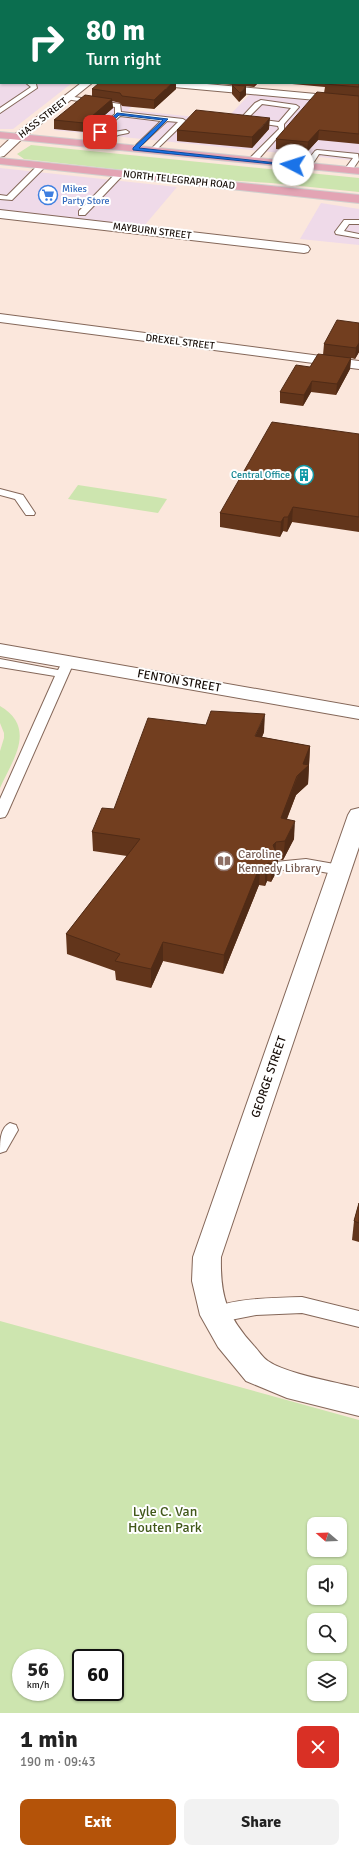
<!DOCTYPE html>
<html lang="en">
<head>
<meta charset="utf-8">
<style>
	body { margin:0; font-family:Signika,sans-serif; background:#f2f2f2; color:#222; height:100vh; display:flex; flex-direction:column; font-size:15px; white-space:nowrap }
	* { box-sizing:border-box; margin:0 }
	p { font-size:13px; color:#767676 }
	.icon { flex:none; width:22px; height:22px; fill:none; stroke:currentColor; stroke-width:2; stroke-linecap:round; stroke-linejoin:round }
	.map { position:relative; height:1713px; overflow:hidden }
	.sheet { display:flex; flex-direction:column; background:#fff; flex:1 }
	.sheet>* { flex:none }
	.hud { position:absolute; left:0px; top:0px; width:359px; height:84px; box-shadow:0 1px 3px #0004; background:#0b6e4f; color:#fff; overflow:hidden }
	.needle { width:26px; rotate:289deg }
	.tools { position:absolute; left:307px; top:1517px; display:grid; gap:8px }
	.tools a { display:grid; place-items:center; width:40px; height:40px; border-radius:8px; background:#fff; box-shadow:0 1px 3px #0004; font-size:20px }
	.speed { position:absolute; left:12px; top:1649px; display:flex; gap:8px; font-size:20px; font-weight:700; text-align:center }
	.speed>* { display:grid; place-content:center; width:52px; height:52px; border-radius:50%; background:#fff; box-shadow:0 1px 3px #0004; line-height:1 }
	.speed small { font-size:10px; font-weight:400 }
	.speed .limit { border:2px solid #111; border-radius:6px; background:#fff; color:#111 }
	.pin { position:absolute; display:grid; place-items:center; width:34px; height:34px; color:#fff; margin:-17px; border-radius:8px; box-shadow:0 2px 6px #0006 }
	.me { position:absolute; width:44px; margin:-22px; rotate:275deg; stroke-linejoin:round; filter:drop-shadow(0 0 3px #0008) }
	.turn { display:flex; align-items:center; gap:14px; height:84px; padding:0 20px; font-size:18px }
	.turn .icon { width:52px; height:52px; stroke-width:2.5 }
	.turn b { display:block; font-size:28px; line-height:34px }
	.round { display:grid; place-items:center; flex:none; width:42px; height:42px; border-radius:8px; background:#f2f2f2 }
	.headline { display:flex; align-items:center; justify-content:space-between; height:68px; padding:0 20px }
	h1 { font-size:24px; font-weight:700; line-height:30px }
	.primary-button { display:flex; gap:8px; margin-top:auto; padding:8px 20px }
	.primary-button a { flex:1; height:46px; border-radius:8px; background:#b45309; color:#fff; font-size:16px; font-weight:700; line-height:46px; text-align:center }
	.primary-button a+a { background:#f2f2f2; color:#222 }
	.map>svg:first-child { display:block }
	.commercial { fill:#efdae9 }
	.green { fill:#cde5af; fill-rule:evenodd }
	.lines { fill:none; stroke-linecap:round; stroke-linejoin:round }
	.service-casing { stroke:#846759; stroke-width:2 }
	.minor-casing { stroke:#846759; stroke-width:2 }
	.tertiary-casing { stroke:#846759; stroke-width:2 }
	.primary-casing { stroke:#d0cecd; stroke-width:2 }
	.service { fill:#fff; fill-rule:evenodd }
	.minor { fill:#fff; fill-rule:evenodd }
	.tertiary { fill:#fff; fill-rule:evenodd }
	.primary { fill:#e3a4b4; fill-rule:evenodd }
	.wall { fill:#62351b }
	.shaded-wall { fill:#502b16 }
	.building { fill:#723e1f; stroke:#502b16 }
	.route { fill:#1a73e8; stroke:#114b97 }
	.labels { text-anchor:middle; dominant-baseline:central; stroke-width:4; stroke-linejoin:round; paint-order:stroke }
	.far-street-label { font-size:10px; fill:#160c06; stroke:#fff }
	.far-shop-label { font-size:10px; fill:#366cbe; stroke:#fff; text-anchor:start }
	.far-culture-label { font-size:10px; fill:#0d838f; stroke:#fff; text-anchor:end }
	.street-label { font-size:12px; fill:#160c06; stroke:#fff }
	.education-label { font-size:12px; fill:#785e54; stroke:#fff; text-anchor:start }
	.near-park-label { font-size:14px; fill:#415819; stroke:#fff }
</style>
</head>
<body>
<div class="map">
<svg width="359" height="1713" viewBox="0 0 359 1713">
	<rect width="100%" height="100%" fill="#fbe7dc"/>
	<g class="commercial">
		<polygon points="0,70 1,83 72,83 13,129 0,129"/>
		<polygon points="111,83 155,88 128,110 225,120 251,93 319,100 359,133 359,161 53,130"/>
		<polygon points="0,168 177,187 144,226 0,210"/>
		<polygon points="321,203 359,209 359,245 300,239"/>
	</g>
	<g class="green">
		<polygon points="0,0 359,0 359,44 358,1 1,1 1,14"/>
		<polygon points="31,145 359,178 359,192 271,183 206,179 24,159 17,154"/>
		<polygon points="78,485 156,497 167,499 158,513 68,499"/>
		<path d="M0 706C37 728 13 759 0 788V751L4 738V733L0 723Z"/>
		<path d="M0 1321 359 1420V1713H0ZM314 1524H340V1550H314ZM314 1572H340V1598H314ZM314 1620H340V1646H314ZM21 1658H55V1692H21ZM81 1658H115V1692H81ZM314 1668H340V1694H314Z"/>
	</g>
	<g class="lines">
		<defs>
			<g id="service">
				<polygon points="112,0 129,0 130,1 113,1"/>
				<polygon points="266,0 274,0 265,1"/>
				<polygon points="355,0 359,0 359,4 358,1"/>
				<polygon points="359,20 359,25 358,26 358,21"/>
				<polygon points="0,78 1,78 0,83"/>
				<polygon points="26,83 36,84 37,88 0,113 0,108 31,87"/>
				<polygon points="68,96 120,104 121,112 183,119 186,121 154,152 149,151 178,122 167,121 135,151 133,150 133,148 161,121 120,116 101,133 97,133 97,131 115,114 115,107 66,99 66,97"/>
				<path d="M261 100 296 105 299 107 284 124V130L255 163H249V159L279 129 278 126 243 121 240 119 255 103ZM262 104 291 108 279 122 248 118Z"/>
				<polygon points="126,130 129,132 128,133 118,135 101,146 96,145 114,132"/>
				<polygon points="317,150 358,154 359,160 351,172 348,172 344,170 353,158 319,154 310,168 304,168 303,166 315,151"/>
				<polygon points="39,164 46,166 12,200 0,199 0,195 7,196"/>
				<polygon points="117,172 124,174 85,215 79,215 79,211"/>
				<polygon points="344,220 359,220 359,224 349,224 344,231 359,234 359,238 336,234 335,232"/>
				<polygon points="0,489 23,495 35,513 34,515 26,515 15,499 0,495"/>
				<polygon points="68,658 74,662 7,814 5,817 0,818 0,799 55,676 0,667 0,659 58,670 64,659"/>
				<polygon points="306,859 340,865 345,867 347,870 345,873 340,875 306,869 280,870 275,868 273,865 275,862"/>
				<path d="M10 1123 16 1125 18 1130 6 1151 0 1153C0 1141 0 1128 10 1123Z"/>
				<path d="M302 1297 359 1311V1327L302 1313 256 1315 215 1323 208 1321 206 1315 208 1309C238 1298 271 1298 302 1297Z"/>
			</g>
			<g id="minor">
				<rect x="0" y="15" width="1" height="6"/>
				<rect x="0" y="65" width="1" height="6"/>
				<polygon points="81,83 92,83 22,139 14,139 13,137 14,135"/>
				<polygon points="158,83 196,83 359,98 359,104 163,86"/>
				<polygon points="0,210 304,245 308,246 310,249 308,252 304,253 0,218"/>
				<polygon points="0,314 359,361 359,369 0,322"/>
				<polygon points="0,644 359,707 359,719 0,656"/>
				<path d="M359 808V847L221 1257C220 1297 227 1316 254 1346 258 1350 263 1358 268 1361 287 1374 335 1382 359 1388V1416L287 1398 246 1381 218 1347 200 1315 192 1281 193 1257 348 815 351 810Z"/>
			</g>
			<polygon id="tertiary" points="18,134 23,137 22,139 4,156 0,157 0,148 14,135"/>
			<g id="primary">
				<polygon points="0,132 359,168 359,174 0,138"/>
				<polygon points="0,158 359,195 359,203 0,164"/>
			</g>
		</defs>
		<use href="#service" class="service-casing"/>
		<use href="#minor" class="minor-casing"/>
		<use href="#tertiary" class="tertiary-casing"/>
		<use href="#primary" class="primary-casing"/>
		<use href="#service" class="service"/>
		<use href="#minor" class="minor"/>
		<use href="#tertiary" class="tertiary"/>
		<use href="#primary" class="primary"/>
	</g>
	<g class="wall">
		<rect x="0" y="18" width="1" height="46"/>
		<polygon points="359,48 359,144 318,140 307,152 276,149 276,139 324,93 325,87 281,83 358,83"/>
		<polygon points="221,83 258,83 254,87 222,84"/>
		<polygon points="232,85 246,95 239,102 232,94"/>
		<polygon points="92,89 176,89 154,109 122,106 120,103 112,101 113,108 85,132 54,129 54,120 92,96"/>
		<polygon points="269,129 252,148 177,141 177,130"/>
		<polygon points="359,323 359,352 355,359 351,358 350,369 336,395 311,392 303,406 280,403 280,392 310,367 323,355 324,344"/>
		<polygon points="359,434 359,532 292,522 287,532 283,531 280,537 220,527 220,513"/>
		<polygon points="264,732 262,737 310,746 308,784 296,795 287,819 294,839 283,860 278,860 277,871 271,882 267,881 265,886 259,885 223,974 163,961 151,988 116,980 115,971 67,954 66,934 127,856 93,851 92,832 114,809"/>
		<polygon points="359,1203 359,1242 352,1240 354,1221"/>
	</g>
	<g class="shaded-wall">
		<polygon points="344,0 350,0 350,1 343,1"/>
		<polygon points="172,83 176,83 176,89 154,109 154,100"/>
		<polygon points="255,83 258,83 254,87"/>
		<polygon points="246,86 246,95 239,102 240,93"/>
		<polygon points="112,99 113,108 85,132 84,123"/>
		<polygon points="270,118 269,129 252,148 252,137"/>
		<polygon points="319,130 318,140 307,152 308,142"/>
		<polygon points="359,343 359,352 355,359 356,348"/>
		<polygon points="351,358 350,369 336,395 337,384"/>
		<polygon points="312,381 311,392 303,406 304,395"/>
		<polygon points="293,507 292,522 287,532 288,517"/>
		<polygon points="284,517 283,531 280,537 281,522"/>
		<polygon points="265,714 264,732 255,754 255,736"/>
		<polygon points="310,746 308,784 296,795 280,836 281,818"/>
		<polygon points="295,821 294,839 283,860 285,841"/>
		<polygon points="276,842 275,858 279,852 277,871 271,882 273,845"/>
		<polygon points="268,863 267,881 265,886 265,867"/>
		<polygon points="260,866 259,885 223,974 224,955"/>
		<polygon points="163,942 163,961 151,988 151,969"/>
	</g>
	<g class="building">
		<polygon points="281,0 344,0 343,1 280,1"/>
		<rect x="0" y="18" width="1" height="38"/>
		<polygon points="358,48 359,48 359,87 325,84 326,83 358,83"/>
		<polygon points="99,83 172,83 154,100 122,96 120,93 92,89"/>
		<polygon points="232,85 246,86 240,93"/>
		<polygon points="317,92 359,96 359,134 319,130 308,142 276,139"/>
		<polygon points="85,95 112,99 84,123 54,120"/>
		<polygon points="196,110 270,118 252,137 177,130"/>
		<polygon points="337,320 359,323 359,343 356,348 324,344"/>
		<polygon points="318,354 351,358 337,384 312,381 304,395 280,392 296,365 310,367"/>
		<polygon points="272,422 359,434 359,517 293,507 288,517 284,517 281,522 220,513"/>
		<polygon points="211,711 265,714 255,736 310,746 303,764 309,765 297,776 281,818 295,821 285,841 276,842 273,845 275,850 279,852 272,864 268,863 265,867 260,866 224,955 163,942 151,969 115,961 120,954 66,934 140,839 92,832 102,808 114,809 148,718 206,725"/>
		<polygon points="359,1203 359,1223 354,1221"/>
	</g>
	<polygon class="route" points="117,113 168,119 139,148 296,165 293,166 133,150 133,148 163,120 119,115 101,132 98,132 98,131"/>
	<defs>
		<symbol id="supermarket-ring" viewBox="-11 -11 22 22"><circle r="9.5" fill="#fff" stroke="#3f7fe0" stroke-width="1.5"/><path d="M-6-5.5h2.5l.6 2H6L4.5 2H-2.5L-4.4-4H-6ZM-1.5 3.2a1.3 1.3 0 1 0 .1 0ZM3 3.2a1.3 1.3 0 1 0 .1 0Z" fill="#3f7fe0"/></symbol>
		<symbol id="building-ring" viewBox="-11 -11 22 22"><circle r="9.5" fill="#fff" stroke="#0f9aa8" stroke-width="1.5"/><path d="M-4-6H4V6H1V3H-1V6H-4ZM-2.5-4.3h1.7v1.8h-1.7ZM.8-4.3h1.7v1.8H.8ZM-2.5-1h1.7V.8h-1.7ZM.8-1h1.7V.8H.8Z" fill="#0f9aa8"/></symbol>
		<symbol id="library-ring" viewBox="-11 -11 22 22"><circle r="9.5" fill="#fff" stroke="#8d6e63" stroke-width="1.5"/><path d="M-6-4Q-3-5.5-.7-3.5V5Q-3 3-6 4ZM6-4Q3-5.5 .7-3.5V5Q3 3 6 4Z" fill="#8d6e63"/></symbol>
	</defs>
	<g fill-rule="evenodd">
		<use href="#supermarket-ring" x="37" y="184" width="22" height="22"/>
		<use href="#building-ring" x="293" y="464" width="22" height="22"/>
		<use href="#library-ring" x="213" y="850" width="22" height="22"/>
	</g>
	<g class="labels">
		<g class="far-street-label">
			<text transform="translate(43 118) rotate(-38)">HASS STREET</text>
			<text transform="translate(179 180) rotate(6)">NORTH TELEGRAPH ROAD</text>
			<text transform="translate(152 231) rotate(7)">MAYBURN STREET</text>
			<text transform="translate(180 342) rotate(7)">DREXEL STREET</text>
		</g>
		<g class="far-shop-label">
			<text x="62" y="189">Mikes<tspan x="62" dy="12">Party Store</tspan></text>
		</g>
		<g class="far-culture-label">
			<text x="290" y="475">Central Office</text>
		</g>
		<g class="street-label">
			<text transform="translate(179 681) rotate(10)">FENTON STREET</text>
			<text transform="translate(269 1077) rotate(-71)">GEORGE STREET</text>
		</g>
		<g class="education-label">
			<text x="238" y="854">Caroline<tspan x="238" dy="14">Kennedy Library</tspan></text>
		</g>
		<g class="near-park-label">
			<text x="165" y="1511">Lyle C. Van<tspan x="165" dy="16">Houten Park</tspan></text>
		</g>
	</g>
</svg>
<div class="tools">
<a><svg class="needle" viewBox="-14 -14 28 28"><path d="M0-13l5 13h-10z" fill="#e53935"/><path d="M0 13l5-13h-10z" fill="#767676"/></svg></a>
<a><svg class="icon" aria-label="sound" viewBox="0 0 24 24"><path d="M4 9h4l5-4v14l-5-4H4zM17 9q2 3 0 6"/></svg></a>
<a><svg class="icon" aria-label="search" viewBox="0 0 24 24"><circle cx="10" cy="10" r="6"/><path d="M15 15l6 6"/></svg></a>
<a><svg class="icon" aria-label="layers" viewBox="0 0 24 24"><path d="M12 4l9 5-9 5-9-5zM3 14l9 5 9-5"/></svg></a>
</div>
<div class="speed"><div>56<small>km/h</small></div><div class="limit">60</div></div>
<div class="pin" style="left:100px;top:132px;background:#d93025"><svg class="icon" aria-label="arrive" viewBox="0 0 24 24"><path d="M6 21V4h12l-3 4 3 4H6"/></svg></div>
<svg class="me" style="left:293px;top:165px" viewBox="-20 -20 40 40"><circle r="19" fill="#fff"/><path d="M0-13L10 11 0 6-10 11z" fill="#1a73e8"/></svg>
<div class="hud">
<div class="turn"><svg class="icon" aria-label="right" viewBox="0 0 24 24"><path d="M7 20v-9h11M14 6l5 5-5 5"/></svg><div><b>80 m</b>Turn right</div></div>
</div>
</div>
<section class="sheet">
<div class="headline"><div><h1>1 min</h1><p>190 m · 09:43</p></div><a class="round" style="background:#d93025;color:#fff"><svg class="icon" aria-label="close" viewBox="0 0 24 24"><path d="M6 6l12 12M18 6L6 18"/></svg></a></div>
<div class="primary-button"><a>Exit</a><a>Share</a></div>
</section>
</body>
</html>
